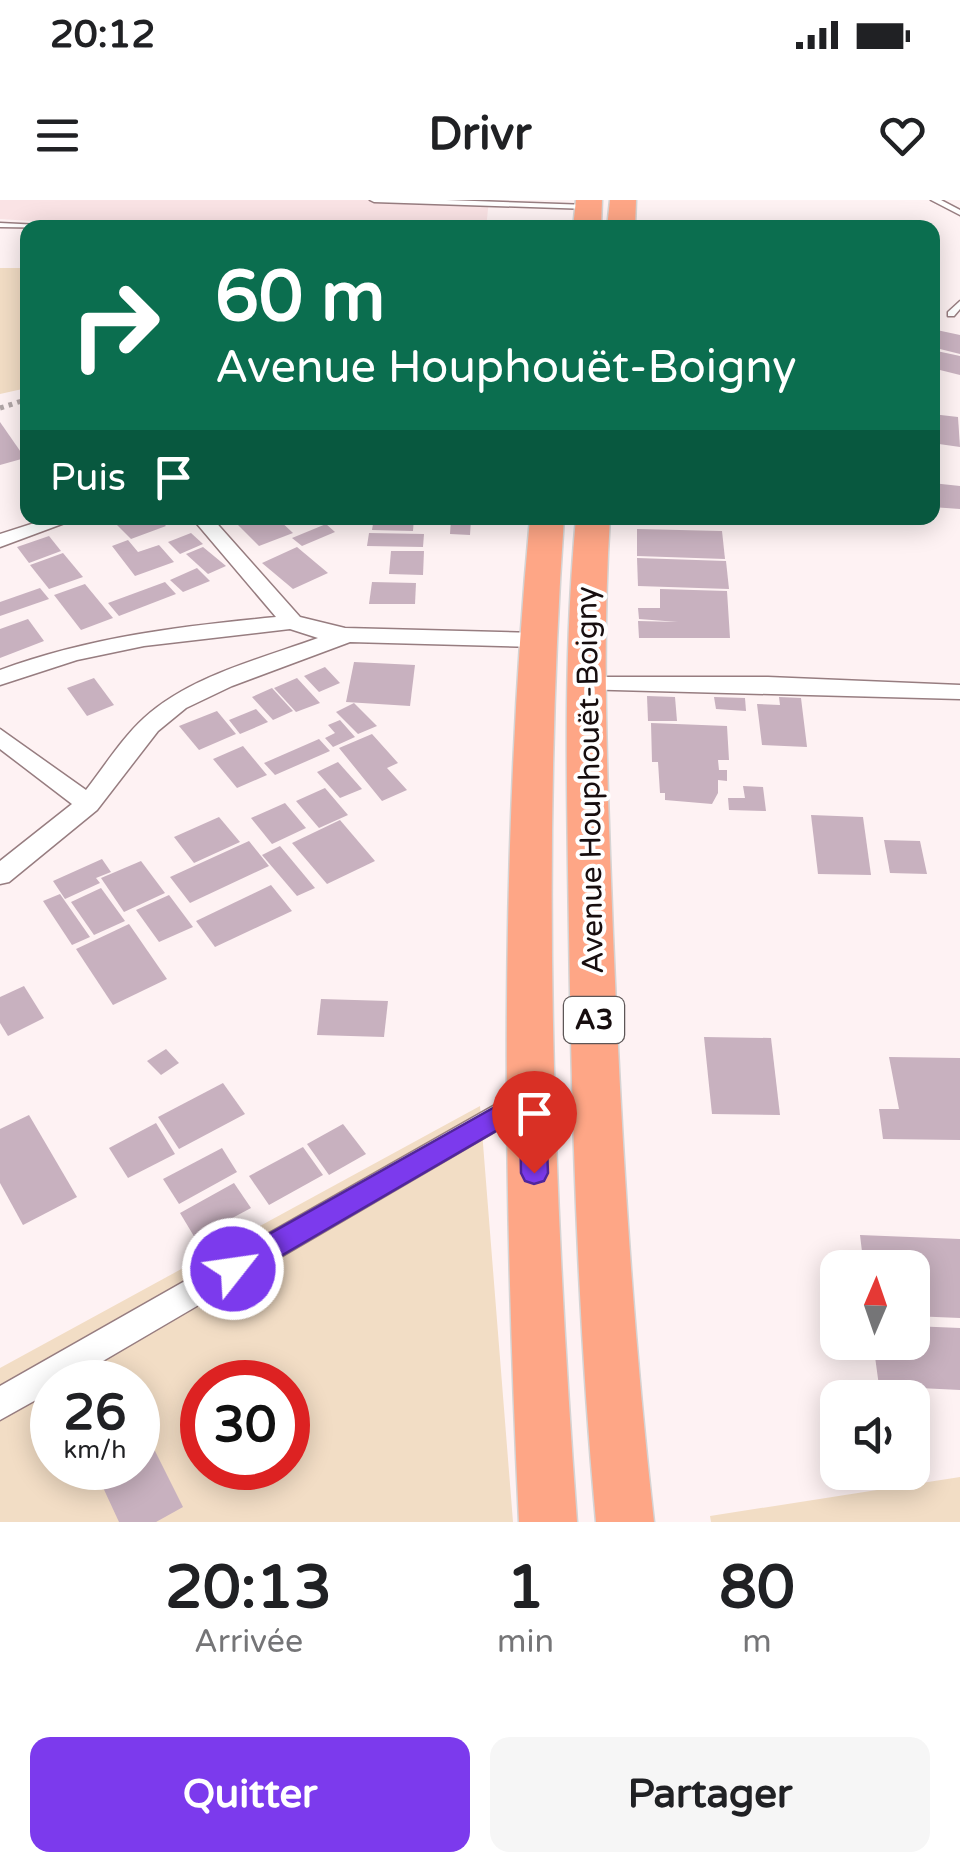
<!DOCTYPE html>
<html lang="fr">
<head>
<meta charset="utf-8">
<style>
	body { margin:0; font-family:"Varela Round",sans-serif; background:#f6f6f6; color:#202124; height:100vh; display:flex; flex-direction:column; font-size:38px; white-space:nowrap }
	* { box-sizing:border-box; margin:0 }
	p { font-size:32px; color:#757577 }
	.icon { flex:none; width:55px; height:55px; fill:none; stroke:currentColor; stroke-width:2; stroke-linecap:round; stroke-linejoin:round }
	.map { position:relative; height:1322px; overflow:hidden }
	.side { display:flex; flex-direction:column; background:#fff; flex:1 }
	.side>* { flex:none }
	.guide { position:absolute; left:20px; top:20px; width:920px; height:305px; border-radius:20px; box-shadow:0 5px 25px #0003; background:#0b6e4f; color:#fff; overflow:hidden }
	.needle { width:65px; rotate:2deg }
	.controls { position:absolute; left:820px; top:1050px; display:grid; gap:20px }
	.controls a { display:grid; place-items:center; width:110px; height:110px; border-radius:20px; background:#fff; box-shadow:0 5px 25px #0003; font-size:50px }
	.speed { position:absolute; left:30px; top:1160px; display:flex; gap:20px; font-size:50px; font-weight:700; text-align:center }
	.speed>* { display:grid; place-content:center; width:130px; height:130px; border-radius:50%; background:#fff; box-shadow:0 5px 25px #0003; line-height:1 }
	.speed small { font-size:25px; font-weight:400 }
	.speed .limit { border:15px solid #d22; background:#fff; color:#111 }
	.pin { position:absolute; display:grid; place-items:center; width:85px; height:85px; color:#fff; margin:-102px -42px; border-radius:50% 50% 50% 0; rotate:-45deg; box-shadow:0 0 10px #0007 }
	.pin .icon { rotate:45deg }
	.me { position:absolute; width:110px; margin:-55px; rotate:60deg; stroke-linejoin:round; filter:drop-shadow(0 0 8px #0008) }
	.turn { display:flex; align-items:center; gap:35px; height:210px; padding:0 30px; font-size:45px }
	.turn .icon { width:130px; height:130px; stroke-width:2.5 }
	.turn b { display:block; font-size:70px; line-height:85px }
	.then { display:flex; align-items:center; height:95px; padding:0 30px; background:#0003; gap:20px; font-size:38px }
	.eta { display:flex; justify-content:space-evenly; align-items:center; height:170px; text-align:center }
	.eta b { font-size:60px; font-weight:700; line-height:70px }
	.action { display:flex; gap:20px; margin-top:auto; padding:20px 30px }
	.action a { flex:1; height:115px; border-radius:20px; background:#7c3aed; color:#fff; font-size:40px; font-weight:700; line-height:115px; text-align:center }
	.action a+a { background:#f6f6f6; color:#202124 }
	.status { display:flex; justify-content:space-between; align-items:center; height:70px; padding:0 50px; background:#fff; direction:ltr }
	.status svg { height:28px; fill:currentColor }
	header { display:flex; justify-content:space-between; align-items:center; height:130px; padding:0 30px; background:#fff; font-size:45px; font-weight:700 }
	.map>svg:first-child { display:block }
	.built { fill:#fae3e5 }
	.green { fill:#f2ddc5; fill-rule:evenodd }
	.building { fill:#c8b1bf }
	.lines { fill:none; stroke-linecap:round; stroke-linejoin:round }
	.service-casing { stroke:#977d80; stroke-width:3 }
	.minor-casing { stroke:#977d80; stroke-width:3 }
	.trunk-casing { stroke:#d5d4d4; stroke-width:3 }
	.path { stroke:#b0a5a6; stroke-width:5; stroke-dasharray:4 5; stroke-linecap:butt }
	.service { fill:#fff; fill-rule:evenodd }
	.minor { fill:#fff; fill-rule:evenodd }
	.trunk { fill:#fea686; fill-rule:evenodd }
	.route { fill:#7c3aed; stroke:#51269a; stroke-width:2.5 }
	.labels { text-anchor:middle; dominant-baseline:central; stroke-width:8; stroke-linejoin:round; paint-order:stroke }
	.shield { fill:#fff; stroke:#5d5657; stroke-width:2.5 }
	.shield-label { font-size:28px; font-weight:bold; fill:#170e0f }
	.street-label { font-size:30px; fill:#170e0f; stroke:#fff }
</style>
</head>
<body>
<div class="status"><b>20:12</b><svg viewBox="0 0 49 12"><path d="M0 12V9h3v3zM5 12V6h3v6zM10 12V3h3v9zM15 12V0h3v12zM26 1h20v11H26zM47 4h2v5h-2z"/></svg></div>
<header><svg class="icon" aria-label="menu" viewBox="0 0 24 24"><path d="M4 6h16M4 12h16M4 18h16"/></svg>Drivr<svg class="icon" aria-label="heart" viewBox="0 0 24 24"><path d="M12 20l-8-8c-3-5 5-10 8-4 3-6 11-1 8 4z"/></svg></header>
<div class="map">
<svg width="960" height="1322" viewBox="0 0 960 1322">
	<rect width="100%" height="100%" fill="#fef2f3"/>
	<polygon class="built" points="0,0 489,0 486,28 123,27 0,19"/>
	<g class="green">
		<polygon points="0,68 28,68 27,188 0,194"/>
		<path d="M480 906 513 1322H0V1168ZM52 1182H138V1268H52ZM202 1182H288V1268H202Z"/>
		<polygon points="960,1277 960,1322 711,1322 710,1316"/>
	</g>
	<g class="building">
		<polygon points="932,129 960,135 960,154 932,147"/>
		<polygon points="932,150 960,156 960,175 932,168"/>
		<polygon points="932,214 958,217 960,247 932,243"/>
		<polygon points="0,222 25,258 0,265"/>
		<polygon points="932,283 960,286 960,309 932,307"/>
		<polygon points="110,318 158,318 166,326 131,339"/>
		<polygon points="231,318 277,318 293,333 259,346"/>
		<polygon points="374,318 414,318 413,331 372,330"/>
		<polygon points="451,319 471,319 470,335 450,334"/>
		<polygon points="326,324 335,332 302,346 292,338"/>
		<polygon points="637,329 722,331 725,359 637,356"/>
		<polygon points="191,333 203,344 180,354 168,342"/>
		<polygon points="369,333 424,334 423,347 367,346"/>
		<polygon points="49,336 61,351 29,363 17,347"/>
		<polygon points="128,340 138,352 159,345 174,362 135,376 112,346"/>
		<polygon points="203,347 226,366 208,374 186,354"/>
		<polygon points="297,347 328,373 293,389 262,363"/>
		<polygon points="391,351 424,351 423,375 389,374"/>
		<polygon points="63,353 83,377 49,389 30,365"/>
		<polygon points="637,358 726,361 729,389 638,386"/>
		<polygon points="197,368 210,381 183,392 170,380"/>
		<polygon points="165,382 176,394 119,416 108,403"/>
		<polygon points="372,382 416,383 415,404 369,404"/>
		<polygon points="85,384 113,418 81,430 54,395"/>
		<polygon points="40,388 49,399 0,416 0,402"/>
		<polygon points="660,389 727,391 730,438 639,438 638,421 678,422 639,419 638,408 660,408"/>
		<polygon points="28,419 44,441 0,458 0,429"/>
		<polygon points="354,462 415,465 410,506 346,502"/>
		<polygon points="325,467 340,483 319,492 304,476"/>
		<polygon points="94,478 114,505 87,516 67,488"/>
		<polygon points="297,478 320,503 296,512 274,488"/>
		<polygon points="272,488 293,511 273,520 252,497"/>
		<polygon points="647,496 675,497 677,521 648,521"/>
		<polygon points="714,497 745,498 746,511 716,509"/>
		<polygon points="779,497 801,498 807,547 762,545 757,504 780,505"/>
		<polygon points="354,503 377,526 358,534 336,512"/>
		<polygon points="256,509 268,522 240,534 229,520"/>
		<polygon points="217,511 236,534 199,550 179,526"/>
		<polygon points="340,520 355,537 333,547 325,538 335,533 328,525"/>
		<polygon points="651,523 727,526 729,560 718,560 719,570 727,570 727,581 718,580 718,593 712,604 665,600 665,593 660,593 658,562 652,562"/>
		<polygon points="372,534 398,563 387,568 407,590 382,601 339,548"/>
		<polygon points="319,539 330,551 275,575 264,563"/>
		<polygon points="243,546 267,575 237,588 213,559"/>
		<polygon points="338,562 362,589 340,598 317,572"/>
		<polygon points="743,586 763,587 766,611 729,610 728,598 745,598"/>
		<polygon points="325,588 348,615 319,628 296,601"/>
		<polygon points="285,603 306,628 272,644 251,618"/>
		<polygon points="811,615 863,617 871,675 818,674"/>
		<polygon points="219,617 240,642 194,663 174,637"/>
		<polygon points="340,620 375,661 327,684 292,643"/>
		<polygon points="884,640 920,641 927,674 890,673"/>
		<polygon points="249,641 269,666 190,703 170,677"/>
		<polygon points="280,646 315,688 297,696 262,655"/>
		<polygon points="102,659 111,672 96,678 100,683 65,699 53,681"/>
		<polygon points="141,661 165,693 124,712 101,678"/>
		<polygon points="271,685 292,711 215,747 196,721"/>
		<polygon points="101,688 125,721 94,735 71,702"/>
		<polygon points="60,694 90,737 72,745 43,701"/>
		<polygon points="169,695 193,727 159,742 136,710"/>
		<polygon points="129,724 167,779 113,805 76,749"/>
		<polygon points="24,786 44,818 8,836 0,823 0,797"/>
		<polygon points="321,799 388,801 384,837 317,835"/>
		<polygon points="704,837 771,838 780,915 712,914"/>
		<polygon points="166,849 179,863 161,875 147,861"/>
		<polygon points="889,857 960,858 960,940 883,939 879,909 899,909"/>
		<polygon points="223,883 245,914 179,949 158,917"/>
		<polygon points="29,915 77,997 23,1025 0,983 0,929"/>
		<polygon points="156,923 175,954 128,978 109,948"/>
		<polygon points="343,924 366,954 329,975 307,944"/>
		<polygon points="303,947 323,975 269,1005 249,976"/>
		<polygon points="222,948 237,972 179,1004 163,979"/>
		<polygon points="234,983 251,1008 195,1038 180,1013"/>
		<polygon points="860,1035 960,1039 960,1118 912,1116 912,1068 864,1068"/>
		<polygon points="912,1126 960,1128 960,1190 879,1186 873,1142 912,1142"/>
		<polygon points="138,1217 183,1307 156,1322 119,1322 94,1268 138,1268"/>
	</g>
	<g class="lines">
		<defs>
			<g id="service">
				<polygon points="370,0 446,0 589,5 593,7 589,9 374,2"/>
				<polygon points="931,0 941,0 960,10 960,15"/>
				<polygon points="0,23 61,26 65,28 0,27"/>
				<polygon points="960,101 960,109 954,116 948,116 948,112"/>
			</g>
			<g id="minor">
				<polygon points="50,318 78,318 0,347 0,334"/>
				<path d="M192 318H212L300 417 345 428 536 433 547 440 536 447 350 442 232 486 186 508 158 531 97 610 9 682 0 684V661L72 604 0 549V529L86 590C104 567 122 538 144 518 190 476 260 459 318 438L290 429 144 446 77 460 0 485V470C90 437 181 426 276 417Z"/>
				<polygon points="585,477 768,477 960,485 960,499 577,489 574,484 577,479"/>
				<polygon points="532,884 542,888 546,896 542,904 67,1182 52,1182 52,1191 0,1220 0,1186"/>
			</g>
			<g id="trunk">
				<polygon points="576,0 602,0 601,28 573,28"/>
				<polygon points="610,0 636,0 635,28 607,28"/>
				<path d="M530 318H564C541 651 553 989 577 1322H519C503 988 499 651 530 318Z"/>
				<path d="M576 318H610C601 457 608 595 613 734 621 930 632 1126 654 1322H596C578 1126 572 930 569 733 567 594 563 456 576 318Z"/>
			</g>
		</defs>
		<use href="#service" class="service-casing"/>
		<use href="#minor" class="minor-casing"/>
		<use href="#trunk" class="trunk-casing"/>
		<polyline class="path" points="0,208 28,199"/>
		<use href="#service" class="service"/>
		<use href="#minor" class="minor"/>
		<use href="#trunk" class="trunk"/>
	</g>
	<polygon class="route" points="532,886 541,889 545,896 548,973 544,981 534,984 525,981 521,973 520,917 243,1078 233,1082 223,1078 219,1069 223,1060"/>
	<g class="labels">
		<rect class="shield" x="564" y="797" width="60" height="46" rx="8"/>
		<g class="shield-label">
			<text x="594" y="820">A3</text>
		</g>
		<g class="street-label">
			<text transform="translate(590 580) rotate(-91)">Avenue Houphouët-Boigny</text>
		</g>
	</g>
</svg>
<div class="controls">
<a><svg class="needle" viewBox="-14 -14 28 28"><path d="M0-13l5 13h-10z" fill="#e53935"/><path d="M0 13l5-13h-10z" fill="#757577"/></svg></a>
<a><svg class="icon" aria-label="sound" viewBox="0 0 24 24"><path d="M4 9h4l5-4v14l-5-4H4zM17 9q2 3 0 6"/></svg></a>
</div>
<div class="speed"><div>26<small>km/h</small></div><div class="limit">30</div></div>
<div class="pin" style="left:534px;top:973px;background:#d93025"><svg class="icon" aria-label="arrive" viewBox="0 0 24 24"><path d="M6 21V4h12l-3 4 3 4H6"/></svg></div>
<svg class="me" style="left:233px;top:1069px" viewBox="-20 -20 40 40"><circle r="17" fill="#7c3aed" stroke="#fff" stroke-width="3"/><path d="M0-11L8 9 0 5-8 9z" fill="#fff"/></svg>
<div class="guide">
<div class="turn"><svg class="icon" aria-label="right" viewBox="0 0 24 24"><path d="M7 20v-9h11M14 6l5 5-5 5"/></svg><div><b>60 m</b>Avenue Houphouët-Boigny</div></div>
<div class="then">Puis<svg class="icon" aria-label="arrive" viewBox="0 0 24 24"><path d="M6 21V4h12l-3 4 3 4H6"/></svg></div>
</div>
</div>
<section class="side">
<div class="eta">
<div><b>20:13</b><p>Arrivée</p></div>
<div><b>1</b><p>min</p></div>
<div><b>80</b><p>m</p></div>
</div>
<div class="action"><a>Quitter</a><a>Partager</a></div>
</section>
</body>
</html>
